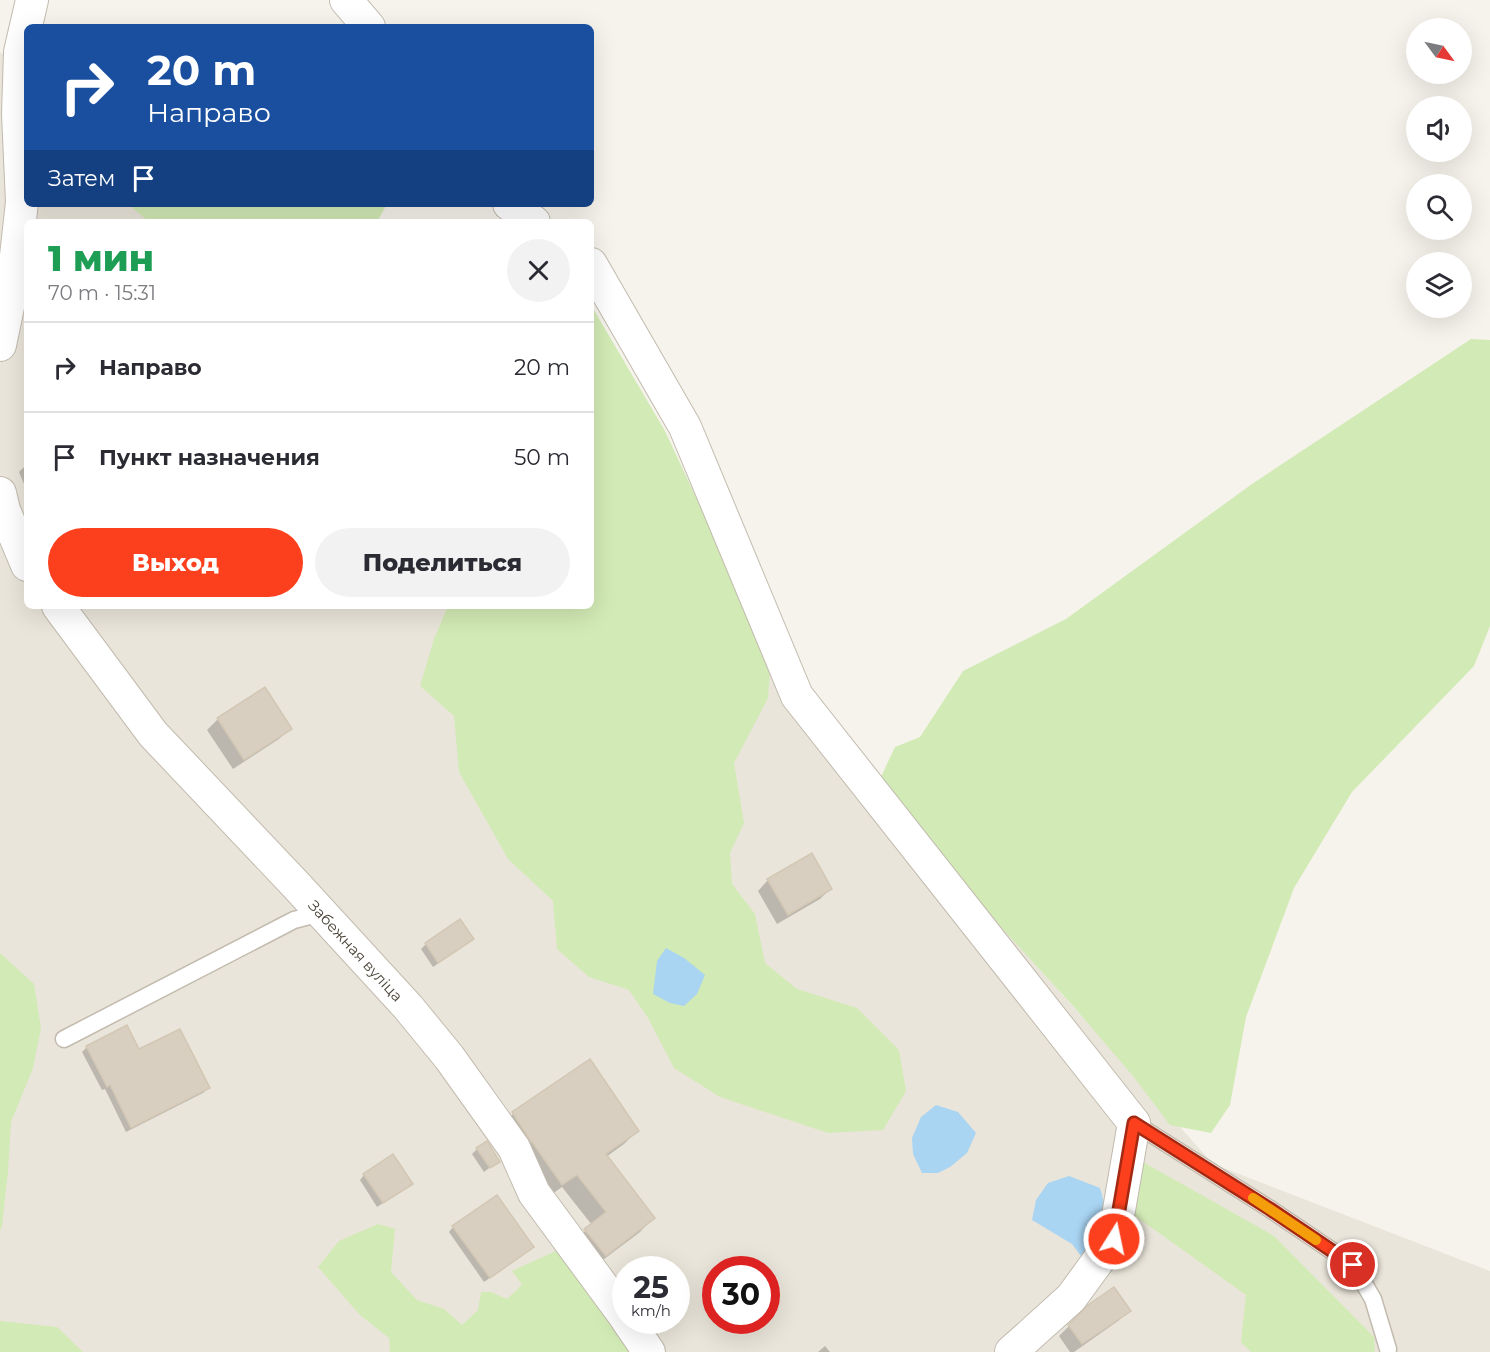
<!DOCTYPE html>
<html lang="ru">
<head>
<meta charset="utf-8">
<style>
	body { margin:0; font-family:Montserrat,sans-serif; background:#f2f2f3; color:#2b2b33; height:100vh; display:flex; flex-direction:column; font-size:22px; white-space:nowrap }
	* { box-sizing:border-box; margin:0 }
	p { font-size:20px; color:#7c7c81 }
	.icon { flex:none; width:33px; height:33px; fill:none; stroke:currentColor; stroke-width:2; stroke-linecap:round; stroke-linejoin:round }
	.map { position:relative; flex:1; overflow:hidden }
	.sheet { position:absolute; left:24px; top:219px; width:570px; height:390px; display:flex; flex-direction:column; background:#fff; border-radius:9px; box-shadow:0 6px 24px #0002 }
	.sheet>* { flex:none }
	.top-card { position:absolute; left:24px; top:24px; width:570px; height:183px; border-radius:9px; box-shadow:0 6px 24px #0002; background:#1a4fa0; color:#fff; overflow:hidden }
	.needle { width:39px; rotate:123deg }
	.buttons { position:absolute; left:1406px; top:18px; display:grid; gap:12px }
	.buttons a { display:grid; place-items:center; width:66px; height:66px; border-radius:50%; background:#fff; box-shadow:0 6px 24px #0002; font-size:30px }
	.speed { position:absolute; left:612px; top:1256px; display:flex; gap:12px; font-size:30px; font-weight:700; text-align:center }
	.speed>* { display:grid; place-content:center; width:78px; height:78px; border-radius:50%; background:#fff; box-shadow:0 6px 24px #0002; line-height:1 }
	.speed small { font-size:15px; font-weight:400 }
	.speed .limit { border:9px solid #d22; background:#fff; color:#111 }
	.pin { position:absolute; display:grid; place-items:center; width:51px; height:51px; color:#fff; margin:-26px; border:3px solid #fff; border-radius:50%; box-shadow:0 2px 6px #0007 }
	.me { position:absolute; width:66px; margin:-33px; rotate:10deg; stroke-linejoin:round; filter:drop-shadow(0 0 4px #0008) }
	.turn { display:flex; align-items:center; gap:21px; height:126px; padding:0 24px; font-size:27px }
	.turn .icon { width:78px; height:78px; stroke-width:2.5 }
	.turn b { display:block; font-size:42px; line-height:51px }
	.then { display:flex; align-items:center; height:57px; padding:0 24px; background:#0003; gap:12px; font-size:22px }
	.round { display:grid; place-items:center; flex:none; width:63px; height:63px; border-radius:32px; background:#f2f2f3 }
	.overview { display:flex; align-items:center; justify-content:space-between; height:102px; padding:0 24px }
	h1 { font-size:36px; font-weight:800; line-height:45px; color:#1e9e55 }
	.primary-button { display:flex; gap:12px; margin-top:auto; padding:12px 24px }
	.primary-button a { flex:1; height:69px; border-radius:36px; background:#fc3f1d; color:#fff; font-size:24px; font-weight:800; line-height:69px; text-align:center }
	.primary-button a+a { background:#f2f2f3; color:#2b2b33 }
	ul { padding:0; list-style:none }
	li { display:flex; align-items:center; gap:18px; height:90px; padding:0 24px; border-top:2px solid #e1e1e2 }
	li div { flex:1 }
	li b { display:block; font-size:22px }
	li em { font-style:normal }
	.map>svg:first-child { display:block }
	.residential { fill:#eae5da; fill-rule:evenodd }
	.green { fill:#d2eab5 }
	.water { fill:#a9d4f2 }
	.shadow { fill:#0003 }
	.building { fill:#d8cfc1; stroke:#d3c7b4; stroke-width:1.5 }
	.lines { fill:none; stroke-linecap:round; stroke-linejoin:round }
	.lane-casing { stroke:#c2bbae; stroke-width:19 }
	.street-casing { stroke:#c2bbae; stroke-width:34 }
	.lane { stroke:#fff; stroke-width:16 }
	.street { stroke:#fff; stroke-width:32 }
	.route-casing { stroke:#a42913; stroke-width:15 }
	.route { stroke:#fc3f1d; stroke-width:10 }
	.slow { stroke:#f59e0b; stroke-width:10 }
	.labels { text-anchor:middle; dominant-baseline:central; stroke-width:4.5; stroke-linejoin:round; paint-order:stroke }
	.street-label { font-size:15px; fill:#4b4439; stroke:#fff }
</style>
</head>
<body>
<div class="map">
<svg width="1490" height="1352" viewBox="0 0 1490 1352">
	<rect width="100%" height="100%" fill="#f6f3ec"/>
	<path class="residential" d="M0 52 27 71V204H212L237 222H27V606H591L620 497 1213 1164 1490 1271V1352H0ZM626 1269H676V1320H626ZM716 1269H766V1320H716Z"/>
	<g class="green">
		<polygon points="128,204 387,204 377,222 149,222"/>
		<polygon points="591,305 665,431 771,658 768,698 734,763 744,823 730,853 732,884 755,914 765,963 797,989 857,1008 899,1050 906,1091 883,1130 828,1133 720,1097 674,1068 648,1018 629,990 589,977 557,949 553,901 508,859 459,772 454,716 420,686 434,639 448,606 591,606"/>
		<polygon points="1471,339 1490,340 1490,626 1474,666 1352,792 1294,888 1246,1017 1230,1105 1211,1133 1170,1125 1133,1076 1073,1006 929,848 879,781 895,747 920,737 963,671 1066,619 1252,484"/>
		<polygon points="0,953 34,984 41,1028 33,1068 11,1122 8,1171 2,1226 0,1231"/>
		<polygon points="1143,1162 1274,1236 1374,1337 1375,1352 1251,1352 1241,1342 1246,1295 1131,1213"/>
		<polygon points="378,1224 395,1229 391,1272 417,1300 444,1309 462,1325 478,1310 481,1292 491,1292 507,1299 522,1285 512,1271 556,1251 601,1306 635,1352 390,1352 389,1338 360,1315 318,1267 339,1241"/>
		<polygon points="0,1321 57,1327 83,1352 0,1352"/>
	</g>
	<g class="water">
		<polygon points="666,948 684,958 705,975 697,994 684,1006 670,1003 653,994 657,961"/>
		<polygon points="936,1105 958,1112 976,1133 967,1153 950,1167 938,1173 922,1173 913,1154 912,1138 921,1117"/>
		<polygon points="1069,1176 1100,1188 1107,1213 1095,1236 1081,1256 1072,1244 1032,1220 1036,1200 1048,1183"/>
	</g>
	<g class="shadow">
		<polygon points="27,464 27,491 19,472"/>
		<polygon points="218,719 290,728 279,739 233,769 207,730"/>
		<polygon points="768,880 831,888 820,899 777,924 758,891"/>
		<polygon points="472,939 467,944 433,967 421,949 426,944"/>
		<polygon points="87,1047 138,1051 208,1088 203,1093 126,1132 105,1089 102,1090 82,1052"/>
		<polygon points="589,1061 637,1131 624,1144 606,1157 653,1218 640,1232 591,1269 572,1243 592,1225 562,1187 548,1197 499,1127 513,1114"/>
		<polygon points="477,1149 498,1161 484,1172 472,1154"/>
		<polygon points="364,1175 406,1188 377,1207 360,1180"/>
		<polygon points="453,1227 532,1247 527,1252 484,1282 449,1232"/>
		<polygon points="1089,1306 1129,1311 1118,1321 1074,1352 1070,1352 1059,1336"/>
		<polygon points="825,1346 830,1352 818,1352"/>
	</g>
	<g class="building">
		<polygon points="265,687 292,729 244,760 217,718"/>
		<polygon points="812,853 832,889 788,915 767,879"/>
		<polygon points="460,919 474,939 438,963 425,943"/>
		<polygon points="127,1025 139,1049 180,1029 210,1088 131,1128 110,1085 107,1087 86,1046"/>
		<polygon points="590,1059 639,1131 606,1154 655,1218 606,1256 584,1229 606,1212 577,1175 562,1185 532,1142 531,1142 512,1112"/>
		<polygon points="487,1141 500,1162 490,1168 476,1148"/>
		<polygon points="393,1154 413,1184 383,1203 363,1174"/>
		<polygon points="497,1195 534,1247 490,1278 452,1226"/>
		<polygon points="1114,1287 1131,1311 1082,1344 1068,1325 1088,1305"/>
	</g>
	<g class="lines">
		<defs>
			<g id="lane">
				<polyline points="64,1039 294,920 321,913"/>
				<polyline points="1134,1123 1270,1209 1353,1265 1373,1299 1388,1349"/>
			</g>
			<g id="street">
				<polyline points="346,0 369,27"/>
				<polyline points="509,204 534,222"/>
				<polyline points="591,264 685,427 797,696 1134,1123 1114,1239 1071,1298 1011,1352"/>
				<polyline points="0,345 13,283 22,202 18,114 20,52 32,0"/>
				<polyline points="0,493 4,510 27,565"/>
				<path id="s1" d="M58 606 153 734 296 885 408 1007 449 1057 514 1148 534 1193 626 1318"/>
				<polyline points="627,1320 649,1352"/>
			</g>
		</defs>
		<use href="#lane" class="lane-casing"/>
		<use href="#street" class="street-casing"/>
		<use href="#lane" class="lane"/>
		<use href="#street" class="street"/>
	</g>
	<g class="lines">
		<defs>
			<polyline id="route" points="1114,1239 1134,1123 1270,1209 1353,1265"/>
		</defs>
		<use href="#route" class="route-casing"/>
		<use href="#route" class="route"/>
		<polyline class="slow" points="1253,1198 1316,1240"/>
	</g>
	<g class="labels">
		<g class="street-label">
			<text stroke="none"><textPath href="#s1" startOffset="456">Забежная вуліца</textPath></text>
		</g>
	</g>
</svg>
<div class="buttons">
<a><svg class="needle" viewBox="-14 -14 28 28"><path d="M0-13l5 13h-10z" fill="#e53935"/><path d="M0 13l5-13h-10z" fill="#7c7c81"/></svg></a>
<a><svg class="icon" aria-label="sound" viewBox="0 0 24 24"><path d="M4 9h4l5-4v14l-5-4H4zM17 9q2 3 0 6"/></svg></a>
<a><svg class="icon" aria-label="search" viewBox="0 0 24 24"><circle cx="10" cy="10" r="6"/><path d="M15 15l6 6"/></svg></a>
<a><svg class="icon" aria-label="layers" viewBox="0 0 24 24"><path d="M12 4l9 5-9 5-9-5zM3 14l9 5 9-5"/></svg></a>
</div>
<div class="speed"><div>25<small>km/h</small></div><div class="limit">30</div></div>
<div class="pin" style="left:1353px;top:1265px;background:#d93025"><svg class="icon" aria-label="arrive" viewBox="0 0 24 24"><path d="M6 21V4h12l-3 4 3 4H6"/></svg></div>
<svg class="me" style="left:1114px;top:1239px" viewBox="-20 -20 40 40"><circle r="17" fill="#fc3f1d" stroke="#fff" stroke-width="3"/><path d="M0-11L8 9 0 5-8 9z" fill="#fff"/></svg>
<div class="top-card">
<div class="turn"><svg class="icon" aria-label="right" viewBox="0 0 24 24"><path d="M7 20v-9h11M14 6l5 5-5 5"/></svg><div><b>20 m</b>Направо</div></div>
<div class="then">Затем<svg class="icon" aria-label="arrive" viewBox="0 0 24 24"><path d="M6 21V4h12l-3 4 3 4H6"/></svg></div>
</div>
<section class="sheet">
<div class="overview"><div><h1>1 мин</h1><p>70 m · 15:31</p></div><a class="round"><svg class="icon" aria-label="close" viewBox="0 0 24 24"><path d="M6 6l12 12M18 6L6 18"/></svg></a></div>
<ul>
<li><svg class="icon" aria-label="right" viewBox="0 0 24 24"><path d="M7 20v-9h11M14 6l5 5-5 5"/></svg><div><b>Направо</b></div><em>20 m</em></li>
<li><svg class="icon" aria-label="arrive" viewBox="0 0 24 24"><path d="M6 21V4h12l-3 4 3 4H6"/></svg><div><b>Пункт назначения</b></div><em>50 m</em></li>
</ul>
<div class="primary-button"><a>Выход</a><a>Поделиться</a></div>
</section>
</div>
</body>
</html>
